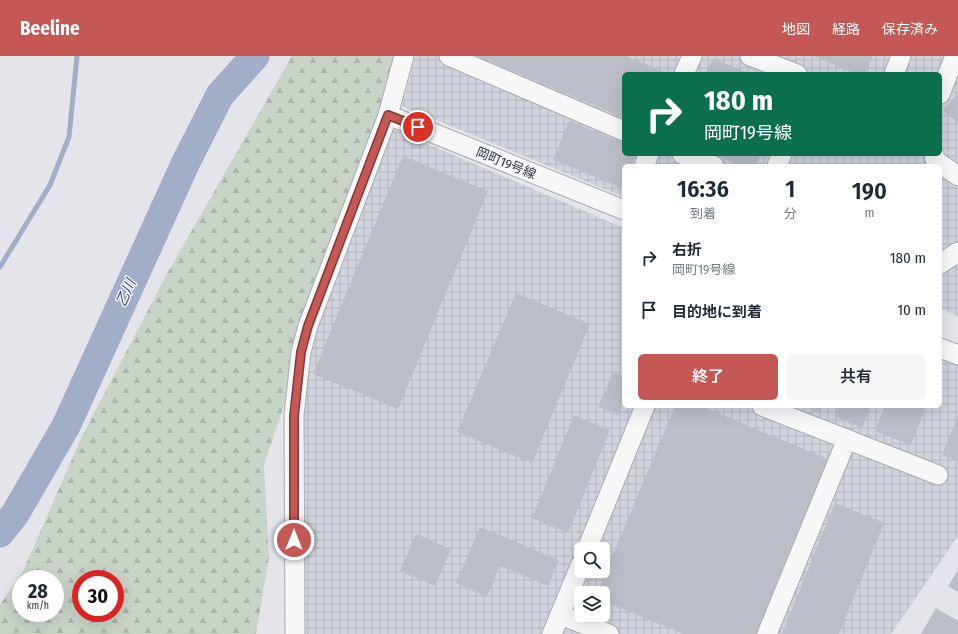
<!DOCTYPE html>
<html lang="ja">
<head>
<meta charset="utf-8">
<style>
	body { margin:0; font-family:"Fira Sans Condensed","Noto Sans JP",sans-serif; background:#f6f6f7; color:#1f2937; height:100vh; display:flex; flex-direction:column; font-size:15px; white-space:nowrap }
	* { box-sizing:border-box; margin:0 }
	p { font-size:13px; color:#747a83 }
	.icon { flex:none; width:22px; height:22px; fill:none; stroke:currentColor; stroke-width:2; stroke-linecap:round; stroke-linejoin:round }
	.map { position:relative; flex:1; overflow:hidden }
	.drawer { position:absolute; left:622px; top:108px; width:320px; height:244px; display:flex; flex-direction:column; background:#fff; border-radius:6px; box-shadow:0 4px 16px #0002 }
	.drawer>* { flex:none }
	.hud { position:absolute; left:622px; top:16px; width:320px; height:84px; border-radius:6px; box-shadow:0 4px 16px #0002; background:#0b6e4f; color:#fff; overflow:hidden }
	.buttons { position:absolute; left:574px; top:486px; display:grid; gap:8px }
	.buttons a { display:grid; place-items:center; width:36px; height:36px; border-radius:6px; background:#fff; box-shadow:0 4px 16px #0002; font-size:20px }
	.speed { position:absolute; left:12px; top:514px; display:flex; gap:8px; font-size:20px; font-weight:700; text-align:center }
	.speed>* { display:grid; place-content:center; width:52px; height:52px; border-radius:50%; background:#fff; box-shadow:0 4px 16px #0002; line-height:1 }
	.speed small { font-size:10px; font-weight:400 }
	.speed .limit { border:6px solid #d22; background:#fff; color:#111 }
	.pin { position:absolute; display:grid; place-items:center; width:34px; height:34px; color:#fff; margin:-17px; border:2px solid #fff; border-radius:50%; box-shadow:0 1px 4px #0007 }
	.me { position:absolute; width:44px; margin:-22px; rotate:0deg; stroke-linejoin:round; filter:drop-shadow(0 0 3px #0008) }
	.turn { display:flex; align-items:center; gap:14px; height:84px; padding:0 16px; font-size:18px }
	.turn .icon { width:52px; height:52px; stroke-width:2.5 }
	.turn b { display:block; font-size:28px; line-height:34px }
	.eta { display:flex; justify-content:space-evenly; align-items:center; height:68px; text-align:center }
	.eta b { font-size:24px; font-weight:600; line-height:28px }
	.button { display:flex; gap:8px; margin-top:auto; padding:8px 16px }
	.button a { flex:1; height:46px; border-radius:6px; background:#c55754; color:#fff; font-size:16px; font-weight:600; line-height:46px; text-align:center }
	.button a+a { background:#f6f6f7; color:#1f2937 }
	ul { padding:0; list-style:none }
	li { display:flex; align-items:center; gap:12px; height:52px; padding:0 16px }
	li div { flex:1 }
	li b { display:block; font-size:15px }
	li em { font-style:normal }
	header { display:flex; align-items:center; gap:24px; box-sizing:border-box; height:56px; padding:0 20px; background:#c55754; color:#fff }
	header strong { font-size:19px }
	nav { display:flex; gap:22px; margin-inline-start:auto; font-size:14px }
	.map>svg:first-child { display:block }
	.industrial { fill:url(#industrial-grid); fill-rule:evenodd }
	.forest { fill:url(#forest-firs); fill-rule:evenodd }
	.lines { fill:none; stroke-linecap:round; stroke-linejoin:round }
	.stream { stroke:#a2aec8; stroke-width:5 }
	.river { stroke:#a2aec8; stroke-width:29 }
	.building { fill:#bcbec7 }
	.minor-casing { stroke:#a9abb5; stroke-width:21 }
	.minor { stroke:#f7f7f9; stroke-width:19 }
	.route-casing { stroke:#803937; stroke-width:10 }
	.route { stroke:#c55754; stroke-width:7 }
	.labels { text-anchor:middle; dominant-baseline:central; stroke-width:3; stroke-linejoin:round; paint-order:stroke }
	.street-label { font-size:13px; fill:#2d3142; stroke:#f4f5f8 }
	.water-label { font-size:14px; font-style:italic; fill:#394973; stroke:#f4f5f8 }
</style>
</head>
<body>
<header>
<strong>Beeline</strong>
<nav><a>地図</a><a>経路</a><a>保存済み</a></nav>
</header>
<div class="map">
<svg width="958" height="578" viewBox="0 0 958 578">
	<defs>
		<pattern id="industrial-grid" width="8" height="8" patternUnits="userSpaceOnUse"><rect width="8" height="8" fill="#d2d4dd"/><path d="M0 4h8M4 0v8" fill="none" stroke="#b5b6bf"/></pattern>
		<pattern id="forest-firs" width="22" height="20" patternUnits="userSpaceOnUse"><rect width="22" height="20" fill="#c7d4c6"/><path d="M5 1l3.5 6h-7zM16 11l3.5 6h-7z" fill="#abb6ab"/></pattern>
	</defs>
	<rect width="100%" height="100%" fill="#e4e5eb"/>
	<g class="industrial">
		<path d="M415 0H958V261L940 252V110H624V141L402 50ZM624 18H940V98H624Z"/>
		<path d="M393 73 624 172V350H940V302L958 309V480L891 578H303L301 347 308 291ZM581 493H603V515H581ZM581 537H603V559H581Z"/>
	</g>
	<path class="forest" d="M292 0H396L328 220 264 409 269 502 256 578H0V549L24 513 82 380 168 216ZM21 523H55V557H21ZM81 523H115V557H81Z"/>
	<g class="lines">
		<polyline class="stream" points="0,211 50,129 69,81 77,0"/>
		<polyline class="river" points="0,477 15,458 66,370 186,106 220,39 255,0"/>
	</g>
	<g class="building">
		<polygon points="477,0 626,0 669,18 624,18 624,62"/>
		<polygon points="813,0 873,0 865,18 856,18"/>
		<polygon points="713,2 750,18 706,18"/>
		<polygon points="958,38 958,67 943,55"/>
		<polygon points="569,65 624,87 624,98 636,98 631,110 624,110 624,127 622,132 553,104"/>
		<polygon points="713,98 761,98 756,110 740,110"/>
		<polygon points="403,100 488,135 398,353 313,318"/>
		<polygon points="516,237 590,268 532,407 457,376"/>
		<polygon points="613,316 624,320 624,345 618,359 598,351"/>
		<polygon points="675,350 701,350 828,403 756,578 684,578 603,545 603,537 597,537"/>
		<polygon points="804,350 822,350 820,356"/>
		<polygon points="839,350 871,350 862,372 835,361"/>
		<polygon points="885,350 926,350 911,389 875,375"/>
		<polygon points="574,359 610,374 568,477 532,462"/>
		<polygon points="958,359 958,405 942,399"/>
		<polygon points="835,447 884,467 839,578 782,578"/>
		<polygon points="480,471 559,504 548,530 500,510 487,541 456,527"/>
		<polygon points="416,478 451,493 435,530 400,515"/>
		<polygon points="958,514 958,536 948,530"/>
		<polygon points="936,552 958,565 958,578 921,578"/>
	</g>
	<g class="lines">
		<defs>
			<g id="minor">
				<polyline points="449,0 624,75"/>
				<polyline points="750,0 797,18"/>
				<polyline points="684,18 692,0"/>
				<polyline points="894,18 901,0"/>
				<polyline points="940,38 955,0"/>
				<polyline points="388,59 624,154"/>
				<polyline points="682,98 714,110"/>
				<polyline points="934,98 935,104 958,120"/>
				<polyline points="644,110 649,98"/>
				<polyline points="777,110 782,98"/>
				<polyline points="940,208 958,196"/>
				<polyline points="940,292 958,299"/>
				<polyline points="762,350 938,419"/>
				<polyline points="587,493 645,350"/>
				<polyline points="560,559 609,578"/>
				<polyline points="295,578 294,359 301,296 308,270 388,59 404,0"/>
				<polyline points="552,578 581,508"/>
				<polyline points="767,578 847,383"/>
			</g>
		</defs>
		<use href="#minor" class="minor-casing"/>
		<use href="#minor" class="minor"/>
	</g>
	<g class="lines">
		<defs>
			<polyline id="route" points="294,484 294,360 301,296 308,270 388,59 418,71"/>
		</defs>
		<use href="#route" class="route-casing"/>
		<use href="#route" class="route"/>
	</g>
	<g class="labels">
		<g class="street-label">
			<text transform="translate(506 107) rotate(22)">岡町19号線</text>
		</g>
		<g class="water-label">
			<text transform="translate(126 237) rotate(-66)">乙川</text>
		</g>
	</g>
</svg>
<div class="buttons">
<a><svg class="icon" aria-label="search" viewBox="0 0 24 24"><circle cx="10" cy="10" r="6"/><path d="M15 15l6 6"/></svg></a>
<a><svg class="icon" aria-label="layers" viewBox="0 0 24 24"><path d="M12 4l9 5-9 5-9-5zM3 14l9 5 9-5"/></svg></a>
</div>
<div class="speed"><div>28<small>km/h</small></div><div class="limit">30</div></div>
<div class="pin" style="left:418px;top:71px;background:#d93025"><svg class="icon" aria-label="arrive" viewBox="0 0 24 24"><path d="M6 21V4h12l-3 4 3 4H6"/></svg></div>
<svg class="me" style="left:294px;top:484px" viewBox="-20 -20 40 40"><circle r="17" fill="#c55754" stroke="#fff" stroke-width="3"/><path d="M0-11L8 9 0 5-8 9z" fill="#fff"/></svg>
<div class="hud">
<div class="turn"><svg class="icon" aria-label="right" viewBox="0 0 24 24"><path d="M7 20v-9h11M14 6l5 5-5 5"/></svg><div><b>180 m</b>岡町19号線</div></div>
</div>
<section class="drawer">
<div class="eta">
<div><b>16:36</b><p>到着</p></div>
<div><b>1</b><p>分</p></div>
<div><b>190</b><p>m</p></div>
</div>
<ul>
<li><svg class="icon" aria-label="right" viewBox="0 0 24 24"><path d="M7 20v-9h11M14 6l5 5-5 5"/></svg><div><b>右折</b><p>岡町19号線</p></div><em>180 m</em></li>
<li><svg class="icon" aria-label="arrive" viewBox="0 0 24 24"><path d="M6 21V4h12l-3 4 3 4H6"/></svg><div><b>目的地に到着</b></div><em>10 m</em></li>
</ul>
<div class="button"><a>終了</a><a>共有</a></div>
</section>
</div>
</body>
</html>
